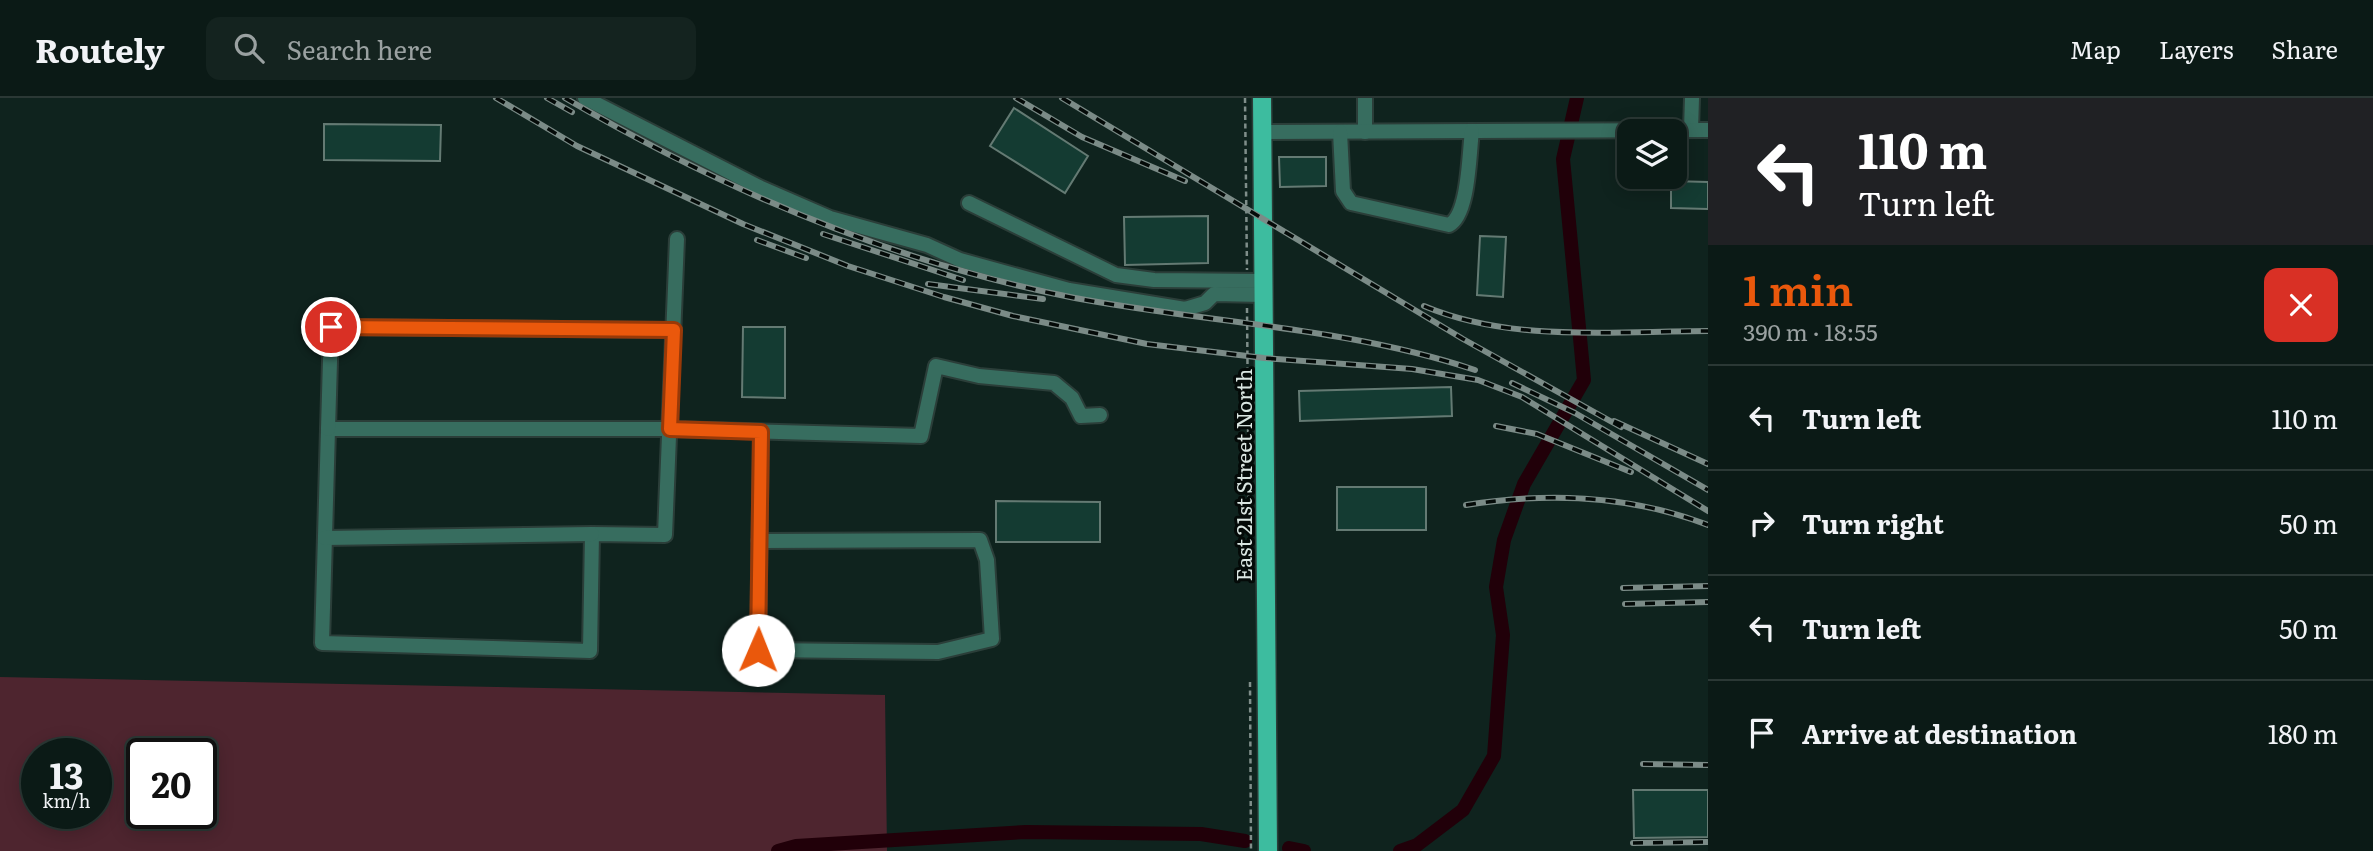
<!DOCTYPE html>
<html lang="en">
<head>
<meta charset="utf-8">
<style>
	body { margin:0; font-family:Literata,serif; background:#14231f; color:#f1f3f6; height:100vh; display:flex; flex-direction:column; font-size:26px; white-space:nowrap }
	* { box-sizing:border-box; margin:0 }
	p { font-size:23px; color:#9aa1a1 }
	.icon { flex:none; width:38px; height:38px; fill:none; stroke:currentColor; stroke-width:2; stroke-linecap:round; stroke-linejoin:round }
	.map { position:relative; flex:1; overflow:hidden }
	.panel { display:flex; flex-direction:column; background:#0b1a16; width:665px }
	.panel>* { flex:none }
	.banner { background:#202124; color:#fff; overflow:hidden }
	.fabs { position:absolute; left:1617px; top:21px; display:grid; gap:14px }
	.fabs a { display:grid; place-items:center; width:70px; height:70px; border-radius:14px; background:#0b1a16; box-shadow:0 4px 18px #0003,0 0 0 2px #2b3835; font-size:35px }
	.speed { position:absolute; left:21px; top:640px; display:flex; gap:14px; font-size:35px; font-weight:700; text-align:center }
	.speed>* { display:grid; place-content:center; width:91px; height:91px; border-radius:50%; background:#0b1a16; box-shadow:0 4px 18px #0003,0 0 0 2px #2b3835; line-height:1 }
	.speed small { font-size:18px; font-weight:400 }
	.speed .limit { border:4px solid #111; border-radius:10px; background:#fff; color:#111 }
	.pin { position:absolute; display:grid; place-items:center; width:60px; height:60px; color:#fff; margin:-30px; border:4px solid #fff; border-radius:50%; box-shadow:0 2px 7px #0007 }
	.me { position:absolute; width:77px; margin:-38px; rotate:1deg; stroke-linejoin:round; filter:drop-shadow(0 0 5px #0008) }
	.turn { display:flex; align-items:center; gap:24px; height:147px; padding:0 35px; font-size:32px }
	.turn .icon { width:91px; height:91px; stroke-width:2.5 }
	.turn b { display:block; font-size:49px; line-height:60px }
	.round { display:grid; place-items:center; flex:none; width:74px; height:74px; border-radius:14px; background:#14231f }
	.headline { display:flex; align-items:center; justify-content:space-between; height:119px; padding:0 35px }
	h1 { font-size:42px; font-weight:600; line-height:52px; color:#ea580c }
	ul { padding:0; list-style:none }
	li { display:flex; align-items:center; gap:21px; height:105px; padding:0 35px; border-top:2px solid #2b3835 }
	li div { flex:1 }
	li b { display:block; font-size:26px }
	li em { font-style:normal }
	header { display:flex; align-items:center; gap:42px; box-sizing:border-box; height:98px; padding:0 35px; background:#0b1a16; border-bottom:2px solid #2b3835 }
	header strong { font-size:33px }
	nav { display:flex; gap:38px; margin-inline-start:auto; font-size:24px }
	.search { width:490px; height:63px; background:#14231f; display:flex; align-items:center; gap:18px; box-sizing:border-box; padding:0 24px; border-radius:14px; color:#9aa1a1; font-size:26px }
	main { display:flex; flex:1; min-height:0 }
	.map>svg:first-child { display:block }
	.green { fill:#4e252f; fill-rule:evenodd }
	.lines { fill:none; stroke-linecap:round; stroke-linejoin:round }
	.canal { stroke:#210009; stroke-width:14 }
	.building { fill:#143b32; stroke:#647a73; stroke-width:2 }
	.minor-casing { stroke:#2b3e39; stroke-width:18 }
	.major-casing { stroke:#2b3e39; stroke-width:21 }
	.path { stroke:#7f8e8a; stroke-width:2.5; stroke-dasharray:5 3.5; stroke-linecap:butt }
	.minor { stroke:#376d5f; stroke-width:14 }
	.major { stroke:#3dbc9f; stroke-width:18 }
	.rail-casing { stroke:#7b8b87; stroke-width:6 }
	.rail { stroke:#040a08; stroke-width:3.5; stroke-dasharray:10; stroke-linecap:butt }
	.route-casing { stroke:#983908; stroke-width:18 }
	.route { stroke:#ea580c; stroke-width:12 }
	.labels { text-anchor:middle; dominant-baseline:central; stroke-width:6; stroke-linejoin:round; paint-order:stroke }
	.street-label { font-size:21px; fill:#dae6e2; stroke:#040a08 }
</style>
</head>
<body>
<header>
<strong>Routely</strong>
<div class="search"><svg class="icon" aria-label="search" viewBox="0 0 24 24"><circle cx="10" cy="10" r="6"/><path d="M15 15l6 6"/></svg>Search here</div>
<nav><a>Map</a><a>Layers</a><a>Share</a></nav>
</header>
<main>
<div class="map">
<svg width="1708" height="753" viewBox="0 0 1708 753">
	<rect width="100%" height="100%" fill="#0f231e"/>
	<path class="green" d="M0 579 885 597 887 753H0ZM37 656H96V716H37ZM142 656H201V716H142Z"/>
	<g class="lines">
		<g class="canal">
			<polyline points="1289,750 1304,753"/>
			<polyline points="778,753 796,748 1026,734 1201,736 1245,743"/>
			<polyline points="1400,753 1417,747 1463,712 1494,658 1503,537 1496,489 1504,442 1524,386 1584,282 1563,61 1577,0"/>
		</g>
	</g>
	<g class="building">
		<polygon points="1014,10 1088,58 1065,95 990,48"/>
		<polygon points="324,26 441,27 440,63 324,62"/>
		<polygon points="1279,59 1326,59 1326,88 1280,89"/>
		<polygon points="1671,83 1708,84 1708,111 1671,110"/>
		<polygon points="1208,118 1208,165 1125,167 1124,119"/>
		<polygon points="1480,138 1506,139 1503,199 1477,197"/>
		<polygon points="743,229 785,229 785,300 742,299"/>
		<polygon points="1451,289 1452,318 1300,323 1299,293"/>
		<rect x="1337" y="389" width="89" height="43"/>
		<polygon points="996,403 1100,404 1100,444 996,444"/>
		<polygon points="1633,692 1708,692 1708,739 1634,740"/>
	</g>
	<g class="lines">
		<defs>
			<g id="minor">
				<polyline points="585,0 759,89 830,120 927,147 960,162 1069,192 1185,211 1205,205 1214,196 1263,197"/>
				<polyline points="1365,0 1365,34"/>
				<polyline points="1691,32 1692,0"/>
				<polyline points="1262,34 1708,32"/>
				<path d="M1340 34 1343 93 1351 105 1449 127C1469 117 1469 55 1472 33"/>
				<polyline points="969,105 1116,177 1154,182 1263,183"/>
				<polyline points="677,141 665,437 592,436 590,553 322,545 328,331 670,331 921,338 936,268 979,278 1054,285 1072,300 1081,318 1100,317"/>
				<polyline points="328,331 331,229 674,232"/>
				<polyline points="325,440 592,436"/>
				<polyline points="759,443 980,442 987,462 992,541 938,554 758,552 761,334"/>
			</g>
			<polyline id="major" points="1262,0 1268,753"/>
		</defs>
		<use href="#minor" class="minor-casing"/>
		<use href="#major" class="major-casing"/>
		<g class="path">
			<polyline points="1245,0 1247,172"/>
			<polyline points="1247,210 1249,438"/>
			<polyline points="1250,584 1251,753"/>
		</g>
		<use href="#minor" class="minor"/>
		<use href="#major" class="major"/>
		<defs>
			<g id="rail">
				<polyline points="496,0 577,48 743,126 848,168 944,199 1013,218 1147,246 1264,260 1412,271 1478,282 1522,299 1708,413"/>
				<polyline points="547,0 572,14"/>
				<path d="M565 0C723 92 895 165 1075 200 1209 225 1346 229 1475 272"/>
				<polyline points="1016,0 1082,39 1185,83"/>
				<polyline points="1062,0 1463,241 1621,329"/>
				<polyline points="823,136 963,182"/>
				<polyline points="757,142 806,160"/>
				<polyline points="928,186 1043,201"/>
				<path d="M1424 208C1512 245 1614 233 1708 233"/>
				<polyline points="1512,285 1575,315 1708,392"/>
				<polyline points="1614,323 1708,366"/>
				<polyline points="1496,328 1537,336 1631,374"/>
				<path d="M1466 407C1547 394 1630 397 1708 427"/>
				<polyline points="1623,490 1708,488"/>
				<polyline points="1625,506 1708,504"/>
				<polyline points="1643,666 1708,667"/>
				<polyline points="1633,745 1708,744"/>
			</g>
		</defs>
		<use href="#rail" class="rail-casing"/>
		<use href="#rail" class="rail"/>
	</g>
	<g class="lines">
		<defs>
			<polyline id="route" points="331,229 674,232 670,331 761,334 758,552"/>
		</defs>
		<use href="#route" class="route-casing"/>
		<use href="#route" class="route"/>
	</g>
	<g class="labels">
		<g class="street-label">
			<text transform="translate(1242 377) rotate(-90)">East 21st Street North</text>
		</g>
	</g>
</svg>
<div class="fabs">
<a><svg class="icon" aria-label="layers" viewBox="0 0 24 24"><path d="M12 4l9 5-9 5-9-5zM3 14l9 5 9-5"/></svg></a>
</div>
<div class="speed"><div>13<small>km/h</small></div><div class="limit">20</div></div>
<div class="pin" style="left:331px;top:229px;background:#d93025"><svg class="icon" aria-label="arrive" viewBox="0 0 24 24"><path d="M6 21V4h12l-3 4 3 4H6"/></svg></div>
<svg class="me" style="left:758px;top:552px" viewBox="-20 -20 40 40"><circle r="19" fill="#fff"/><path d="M0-13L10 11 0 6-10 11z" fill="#ea580c"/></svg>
</div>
<section class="panel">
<div class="banner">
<div class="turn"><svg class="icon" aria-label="left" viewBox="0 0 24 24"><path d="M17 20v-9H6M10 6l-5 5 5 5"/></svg><div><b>110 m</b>Turn left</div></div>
</div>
<div class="headline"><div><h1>1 min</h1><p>390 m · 18:55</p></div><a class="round" style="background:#d93025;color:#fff"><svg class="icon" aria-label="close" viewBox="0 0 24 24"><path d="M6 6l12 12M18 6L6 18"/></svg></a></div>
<ul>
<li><svg class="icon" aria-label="left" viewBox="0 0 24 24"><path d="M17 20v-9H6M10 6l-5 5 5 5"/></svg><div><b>Turn left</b></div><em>110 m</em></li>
<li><svg class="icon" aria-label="right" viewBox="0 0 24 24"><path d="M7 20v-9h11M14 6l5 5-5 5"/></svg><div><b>Turn right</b></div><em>50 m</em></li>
<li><svg class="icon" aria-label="left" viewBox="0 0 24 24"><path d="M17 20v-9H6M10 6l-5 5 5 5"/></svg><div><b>Turn left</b></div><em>50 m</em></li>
<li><svg class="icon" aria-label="arrive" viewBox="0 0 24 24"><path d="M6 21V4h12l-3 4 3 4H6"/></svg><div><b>Arrive at destination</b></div><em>180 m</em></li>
</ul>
</section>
</main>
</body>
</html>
